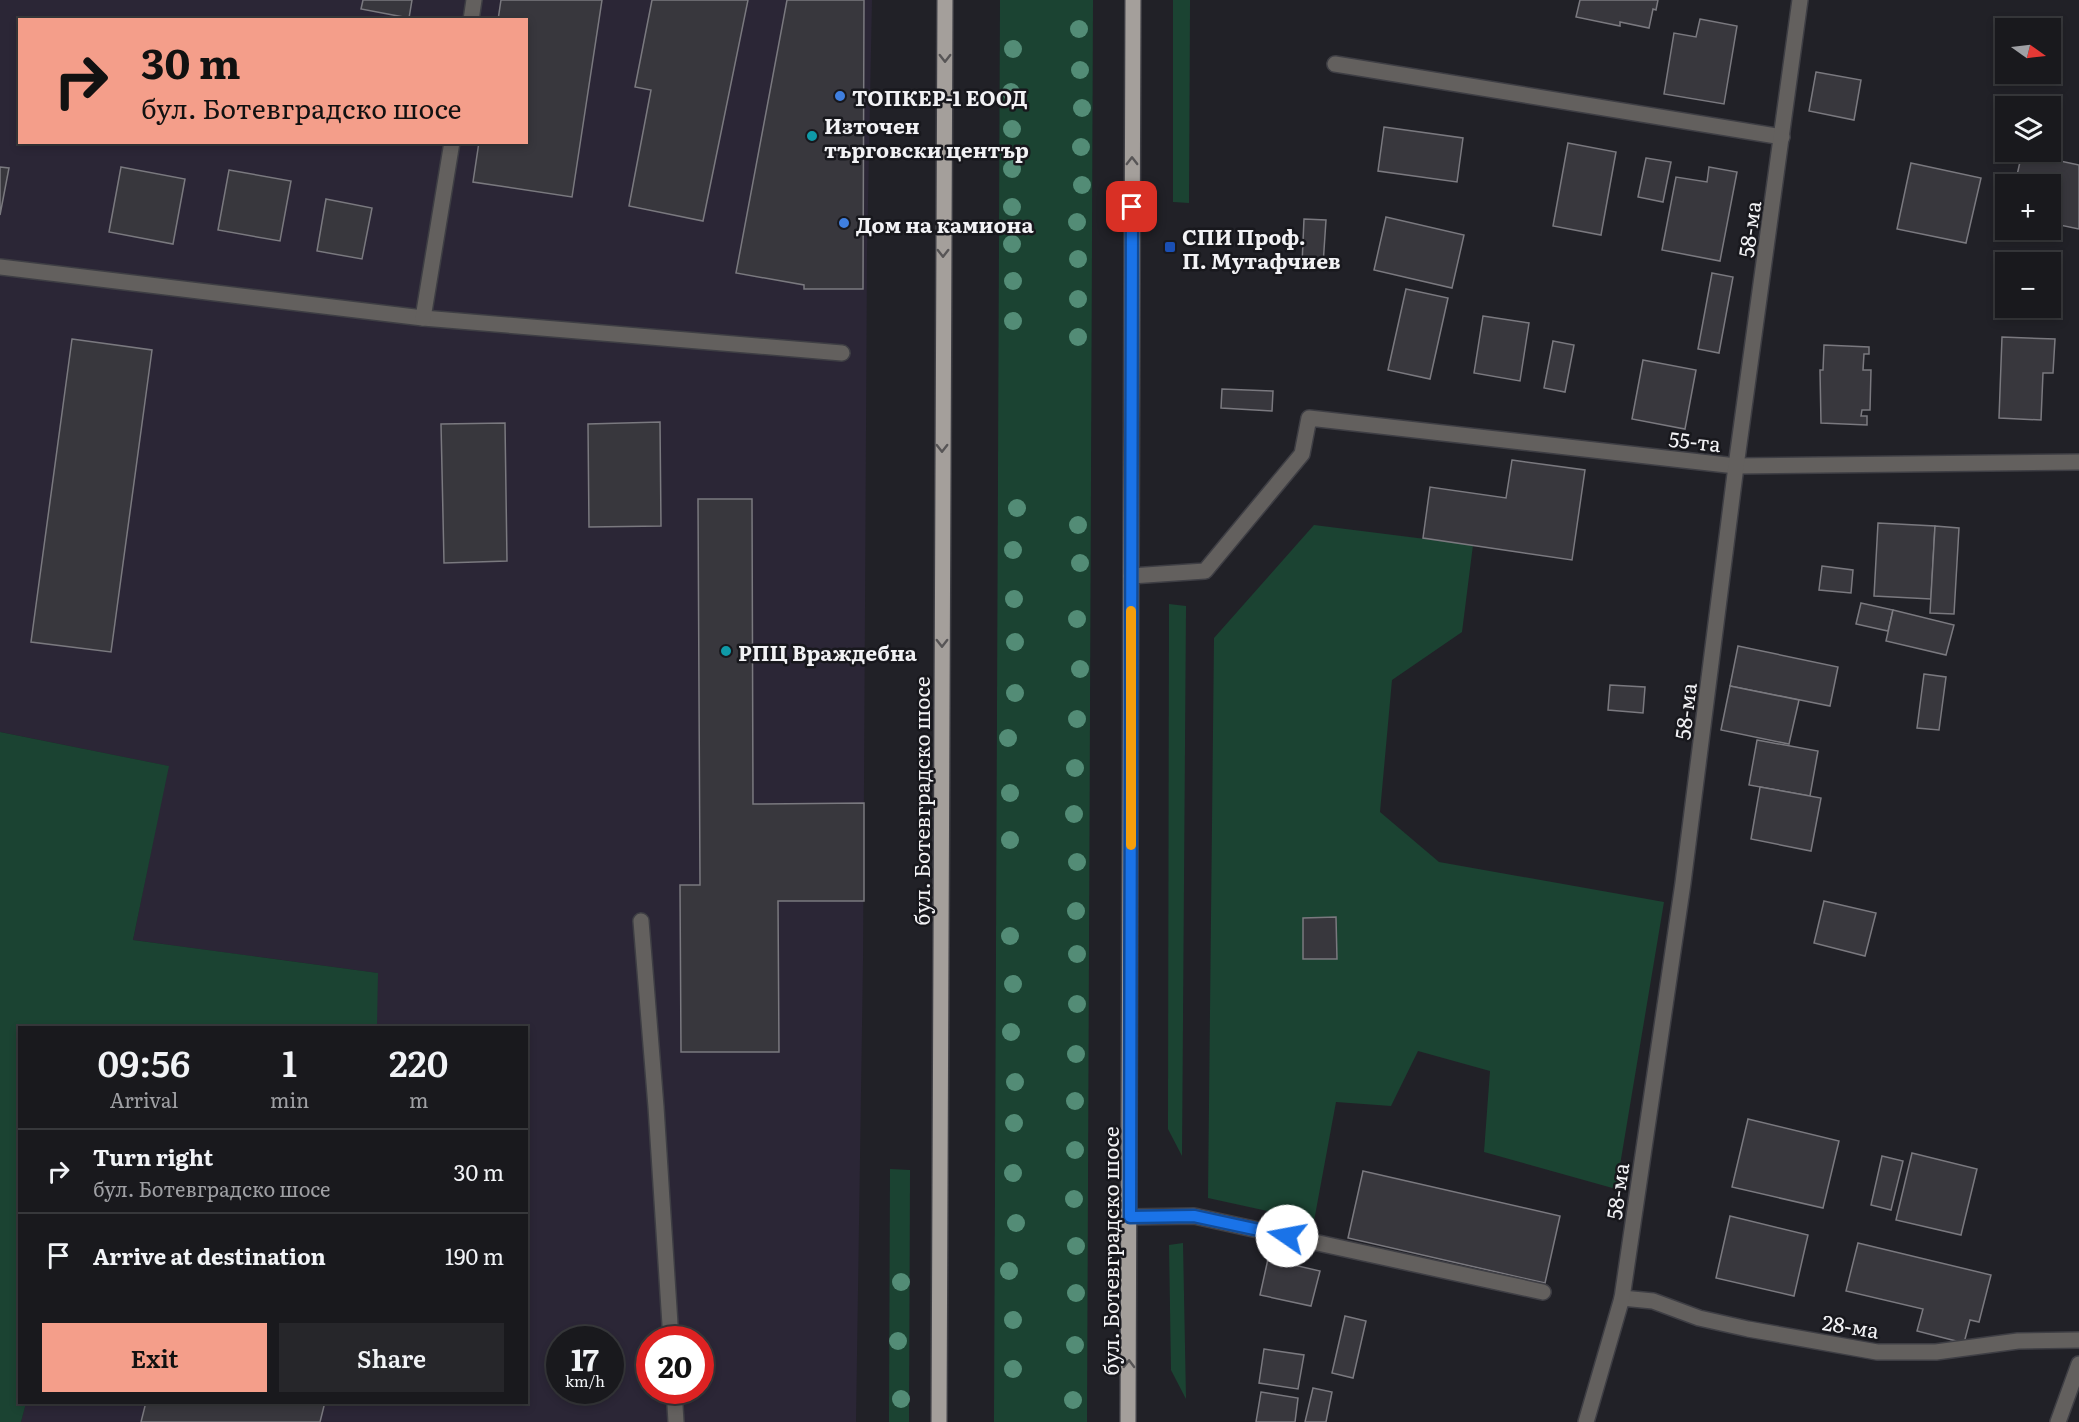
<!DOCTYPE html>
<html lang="en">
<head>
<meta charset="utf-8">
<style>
	body { margin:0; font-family:Literata,serif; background:#26262a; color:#f1f3f6; height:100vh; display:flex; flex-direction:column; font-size:22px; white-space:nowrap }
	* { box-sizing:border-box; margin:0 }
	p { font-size:20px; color:#9fa0a4 }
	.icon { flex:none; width:33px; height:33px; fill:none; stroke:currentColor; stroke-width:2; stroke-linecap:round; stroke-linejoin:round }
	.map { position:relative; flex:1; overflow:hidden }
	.side { position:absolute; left:18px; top:1026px; width:510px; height:378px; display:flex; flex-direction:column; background:#19191d; border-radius:0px; box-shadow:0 3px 9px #0003,0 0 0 2px #37383b }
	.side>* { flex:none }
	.guide { position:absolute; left:18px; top:18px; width:510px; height:126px; border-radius:0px; box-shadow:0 3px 9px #0003,0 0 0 2px #37383b; background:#f49e8a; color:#111; overflow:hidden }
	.needle { width:39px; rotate:104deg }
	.fabs { position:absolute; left:1995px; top:18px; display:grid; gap:12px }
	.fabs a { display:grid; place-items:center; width:66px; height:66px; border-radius:0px; background:#19191d; box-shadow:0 3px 9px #0003,0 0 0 2px #37383b; font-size:30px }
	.speed { position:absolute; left:546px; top:1326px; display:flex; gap:12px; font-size:30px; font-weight:700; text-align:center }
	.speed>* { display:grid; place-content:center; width:78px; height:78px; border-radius:50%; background:#19191d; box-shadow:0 3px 9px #0003,0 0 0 2px #37383b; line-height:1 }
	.speed small { font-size:15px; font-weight:400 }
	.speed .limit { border:9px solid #d22; background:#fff; color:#111 }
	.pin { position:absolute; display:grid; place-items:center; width:51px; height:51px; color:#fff; margin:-26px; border-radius:12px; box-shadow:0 3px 9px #0006 }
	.me { position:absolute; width:66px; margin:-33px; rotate:282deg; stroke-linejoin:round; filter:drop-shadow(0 0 4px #0008) }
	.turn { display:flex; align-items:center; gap:21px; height:126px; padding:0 24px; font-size:27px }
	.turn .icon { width:78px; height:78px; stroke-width:2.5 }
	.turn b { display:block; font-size:42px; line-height:51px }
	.eta { display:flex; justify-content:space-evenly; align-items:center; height:102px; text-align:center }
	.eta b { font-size:36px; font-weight:600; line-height:42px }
	.button { display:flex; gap:12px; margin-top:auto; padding:12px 24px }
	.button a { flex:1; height:69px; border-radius:0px; background:#f49e8a; color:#111; font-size:24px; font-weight:600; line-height:69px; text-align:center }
	.button a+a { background:#26262a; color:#f1f3f6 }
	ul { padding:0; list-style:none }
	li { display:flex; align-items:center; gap:18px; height:84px; padding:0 24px; border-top:2px solid #37383b }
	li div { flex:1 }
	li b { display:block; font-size:22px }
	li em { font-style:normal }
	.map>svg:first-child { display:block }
	.commercial { fill:#2b2636; fill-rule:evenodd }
	.green { fill:#1b4332 }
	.building { fill:#38373d; stroke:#7a797f; stroke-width:1.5 }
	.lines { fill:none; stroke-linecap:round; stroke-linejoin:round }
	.minor-casing { stroke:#3e3e44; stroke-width:18 }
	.major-casing { stroke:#3e3e44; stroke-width:18 }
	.minor { stroke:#63605e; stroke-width:15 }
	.major { stroke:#a49f9b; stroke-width:15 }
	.tree { fill:#538c76 }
	.oneway { stroke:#575556 }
	.route-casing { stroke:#114b97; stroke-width:15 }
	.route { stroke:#1a73e8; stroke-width:10 }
	.slow { stroke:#f59e0b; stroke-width:10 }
	.shop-dot { fill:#3f7fe0; stroke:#18181d; stroke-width:2 }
	.culture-dot { fill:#0f9aa8; stroke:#18181d; stroke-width:2 }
	.transit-dot { fill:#1a4fb4; stroke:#18181d; stroke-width:2 }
	.labels { text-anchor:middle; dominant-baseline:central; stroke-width:5; stroke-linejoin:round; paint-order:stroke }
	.poi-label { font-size:21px; font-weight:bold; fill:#f2f2f5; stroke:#18181d; text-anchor:start }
	.street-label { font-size:21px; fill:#f2f2f5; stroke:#18181d }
</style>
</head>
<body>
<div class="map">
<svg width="2079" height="1422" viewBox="0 0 2079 1422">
	<rect width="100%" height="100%" fill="#212127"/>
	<path class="commercial" d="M0 0H872L867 255 863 961 856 1422H21L26 1402H526V1028L377 1027V973L133 940 168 766 0 732ZM20 20H526V142H20ZM560 1340H610V1390H560ZM650 1340H700V1390H650Z"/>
	<g class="green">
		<polygon points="1000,0 1093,0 1087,1422 994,1422"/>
		<polygon points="1173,0 1190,0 1189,203 1173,202"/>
		<polygon points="1314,525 1473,545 1462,632 1392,680 1380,812 1439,862 1664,902 1616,1189 1484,1152 1490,1071 1418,1051 1391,1106 1336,1102 1314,1221 1208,1198 1214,638"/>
		<polygon points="1169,604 1186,606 1182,1156 1168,1129"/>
		<polygon points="0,732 169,766 133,940 378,973 377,1027 20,1028 20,1402 26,1403 21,1422 0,1422"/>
		<polygon points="890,1169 910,1170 909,1422 889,1422"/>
		<polygon points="1183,1243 1186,1399 1171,1370 1169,1245"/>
	</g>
	<g class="building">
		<polygon points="363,0 412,0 409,18 361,9"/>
		<polygon points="501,0 602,0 572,197 473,182 479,142 526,142 526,20 498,20"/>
		<polygon points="652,0 748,0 703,221 629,206 651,90 635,87"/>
		<polygon points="787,0 864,0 863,289 804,289 804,285 736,273"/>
		<polygon points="1580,0 1658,0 1656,10 1653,9 1649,28 1620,22 1620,26 1576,17"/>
		<polygon points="1700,19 1737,26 1724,104 1664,94 1674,33 1696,37"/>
		<polygon points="1816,72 1861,80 1854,120 1809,111"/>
		<polygon points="1384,127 1463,138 1457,182 1378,171"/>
		<polygon points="1568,143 1616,152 1601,235 1553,226"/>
		<polygon points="2022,153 2079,165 2079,229 2050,223 2050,184 2015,184"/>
		<polygon points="1646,158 1671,162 1663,202 1638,197"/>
		<polygon points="1911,163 1981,178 1966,243 1897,229"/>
		<polygon points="0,167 9,168 0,215"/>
		<polygon points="121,167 185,179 173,244 109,232"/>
		<polygon points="1709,167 1737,172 1720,261 1662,250 1676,177 1707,182"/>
		<polygon points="229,170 291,181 280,241 218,230"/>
		<polygon points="326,199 372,208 362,259 317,251"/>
		<polygon points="1386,217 1464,235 1452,288 1374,270"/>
		<polygon points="1304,219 1326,220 1323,265 1302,264"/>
		<polygon points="2004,254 2053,263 2050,276 2050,262 2006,262 2006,278 1999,277"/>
		<polygon points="1712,273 1733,277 1719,353 1698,349"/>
		<polygon points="1406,289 1448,298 1430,379 1388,370"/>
		<polygon points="1483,316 1529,323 1520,381 1474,373"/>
		<polygon points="2002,337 2055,339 2053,373 2043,373 2041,420 1999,418"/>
		<polygon points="72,339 152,350 111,652 31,642"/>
		<polygon points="1553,341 1574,345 1565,392 1544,388"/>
		<polygon points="1824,345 1869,347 1869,354 1864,354 1863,370 1871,370 1870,410 1862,410 1861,416 1867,416 1867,425 1821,423 1820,370 1823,370"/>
		<polygon points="1643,360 1696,370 1685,429 1632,419"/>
		<polygon points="1222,389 1273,391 1272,411 1221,408"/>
		<polygon points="660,422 661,526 589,527 588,424"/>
		<polygon points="505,423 507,561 444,563 441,424"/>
		<polygon points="1512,460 1585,470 1572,560 1423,538 1430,487 1506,498"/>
		<polygon points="698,499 752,499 753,804 864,803 864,901 778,901 779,1052 681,1052 680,885 700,885"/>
		<polygon points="1878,523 1935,526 1931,599 1874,596"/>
		<polygon points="1935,526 1959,528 1954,614 1930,613"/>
		<polygon points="1822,566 1853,570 1851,593 1819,590"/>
		<polygon points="1861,603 1893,610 1888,631 1856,624"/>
		<polygon points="1893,610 1954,625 1946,655 1886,641"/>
		<polygon points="1738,646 1838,667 1830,706 1730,686"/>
		<polygon points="1924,674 1946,677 1939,730 1917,728"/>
		<polygon points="1610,685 1645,687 1643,713 1608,710"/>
		<polygon points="1730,686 1799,700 1789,744 1721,730"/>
		<polygon points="1757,740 1818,751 1810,796 1749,785"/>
		<polygon points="1760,787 1821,798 1811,851 1751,839"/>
		<polygon points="1824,901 1876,913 1865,956 1814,943"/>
		<polygon points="1336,917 1337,959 1303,959 1303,918"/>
		<polygon points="1748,1119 1839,1141 1823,1208 1732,1187"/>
		<polygon points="1912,1153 1977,1169 1961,1235 1896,1220"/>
		<polygon points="1882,1156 1903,1161 1891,1210 1871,1205"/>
		<polygon points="1363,1171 1560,1216 1545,1283 1348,1238"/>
		<polygon points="1730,1216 1808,1235 1794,1296 1716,1278"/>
		<polygon points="1858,1243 1991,1275 1979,1322 1970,1320 1964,1343 1917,1331 1923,1309 1846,1291"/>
		<polygon points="1268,1259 1320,1271 1311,1306 1260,1295"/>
		<polygon points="1345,1316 1366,1321 1353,1378 1332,1373"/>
		<polygon points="1264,1349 1304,1355 1298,1389 1259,1383"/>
		<polygon points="1313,1388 1332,1392 1326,1422 1305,1422"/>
		<polygon points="1261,1392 1298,1398 1295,1422 1256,1422"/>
		<polygon points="146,1402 325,1402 320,1422 141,1422"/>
	</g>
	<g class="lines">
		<defs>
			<g id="minor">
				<polyline points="471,20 474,0"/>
				<polyline points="1335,64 1782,137"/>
				<polyline points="0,267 423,318 842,353"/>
				<polyline points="423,318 452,142"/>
				<polyline points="1131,576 1205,571 1302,454 1309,418 1736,466 2079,462"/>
				<polyline points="641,921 656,1107 671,1340"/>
				<polyline points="1130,1217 1194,1216 1543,1292"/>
				<polyline points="1622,1298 1653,1301 1699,1318 1748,1329 1877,1352 1936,1352 2018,1341 2079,1340"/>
				<polyline points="674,1390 676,1422"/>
				<polyline points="1586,1422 1622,1298 1683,883 1736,466 1800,0"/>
				<polyline points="2058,1422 2079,1364"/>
			</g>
			<g id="major">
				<polyline points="939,1422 945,0"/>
				<polyline points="1128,1422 1133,0"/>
			</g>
		</defs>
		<use href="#minor" class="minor-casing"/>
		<use href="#major" class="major-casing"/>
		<use href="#minor" class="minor"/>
		<use href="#major" class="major"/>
	</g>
	<g class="tree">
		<circle cx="1079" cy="29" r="9"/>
		<circle cx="1013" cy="49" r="9"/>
		<circle cx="1080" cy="70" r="9"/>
		<circle cx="1011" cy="92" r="9"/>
		<circle cx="1082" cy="108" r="9"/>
		<circle cx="1012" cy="129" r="9"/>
		<circle cx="1081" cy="147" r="9"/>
		<circle cx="1012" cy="169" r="9"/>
		<circle cx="1082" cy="185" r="9"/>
		<circle cx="1012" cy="207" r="9"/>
		<circle cx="1077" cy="222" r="9"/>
		<circle cx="1012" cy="244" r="9"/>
		<circle cx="1078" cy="259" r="9"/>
		<circle cx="1013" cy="281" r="9"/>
		<circle cx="1078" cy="299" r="9"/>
		<circle cx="1013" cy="321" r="9"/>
		<circle cx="1078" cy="337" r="9"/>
		<circle cx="1017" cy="508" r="9"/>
		<circle cx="1078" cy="525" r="9"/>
		<circle cx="1013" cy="550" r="9"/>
		<circle cx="1080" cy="563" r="9"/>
		<circle cx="1014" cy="599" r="9"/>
		<circle cx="1077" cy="619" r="9"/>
		<circle cx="1015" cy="642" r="9"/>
		<circle cx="1080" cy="669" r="9"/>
		<circle cx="1015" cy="693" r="9"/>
		<circle cx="1077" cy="719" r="9"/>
		<circle cx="1008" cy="738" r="9"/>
		<circle cx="1075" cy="768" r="9"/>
		<circle cx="1010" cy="793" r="9"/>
		<circle cx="1074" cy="814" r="9"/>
		<circle cx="1010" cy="840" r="9"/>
		<circle cx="1077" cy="862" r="9"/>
		<circle cx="1076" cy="911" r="9"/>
		<circle cx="1010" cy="936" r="9"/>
		<circle cx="1077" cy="954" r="9"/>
		<circle cx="1013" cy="984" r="9"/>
		<circle cx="1077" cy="1004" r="9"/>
		<circle cx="1011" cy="1032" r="9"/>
		<circle cx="1076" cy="1054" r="9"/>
		<circle cx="1015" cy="1082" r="9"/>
		<circle cx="1075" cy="1101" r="9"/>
		<circle cx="1014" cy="1123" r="9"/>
		<circle cx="1075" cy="1150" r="9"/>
		<circle cx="1013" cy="1173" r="9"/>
		<circle cx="1074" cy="1199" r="9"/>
		<circle cx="1016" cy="1223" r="9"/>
		<circle cx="1076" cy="1246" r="9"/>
		<circle cx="1009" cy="1271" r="9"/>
		<circle cx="901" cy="1282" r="9"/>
		<circle cx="1076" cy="1293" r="9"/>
		<circle cx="1013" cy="1320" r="9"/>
		<circle cx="898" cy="1341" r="9"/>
		<circle cx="1075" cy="1345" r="9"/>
		<circle cx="1013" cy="1369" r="9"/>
		<circle cx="901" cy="1399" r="9"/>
		<circle cx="1073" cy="1400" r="9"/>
	</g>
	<defs><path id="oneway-chevron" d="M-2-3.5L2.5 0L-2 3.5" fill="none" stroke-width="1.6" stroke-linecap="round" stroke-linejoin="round" transform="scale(1.5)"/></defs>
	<g class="oneway">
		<use href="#oneway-chevron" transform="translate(945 58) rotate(90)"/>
		<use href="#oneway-chevron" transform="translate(1132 161) rotate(-90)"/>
		<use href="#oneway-chevron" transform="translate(943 253) rotate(90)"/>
		<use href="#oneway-chevron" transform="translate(942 448) rotate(90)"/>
		<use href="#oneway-chevron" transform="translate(942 643) rotate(90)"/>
		<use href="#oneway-chevron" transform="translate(1129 1364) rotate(-89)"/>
	</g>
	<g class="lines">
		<defs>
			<polyline id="route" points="1132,207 1130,1217 1194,1216 1287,1236"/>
		</defs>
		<use href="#route" class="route-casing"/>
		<use href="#route" class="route"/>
		<polyline class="slow" points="1131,845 1131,611"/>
	</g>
	<g class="shop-dot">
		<circle cx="840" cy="96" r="6"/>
		<circle cx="844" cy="223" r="6"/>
	</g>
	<g class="culture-dot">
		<circle cx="812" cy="136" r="6"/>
		<circle cx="726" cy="651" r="6"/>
	</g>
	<rect class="transit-dot" x="1164" y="241" width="12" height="12" rx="3"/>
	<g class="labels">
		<g class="poi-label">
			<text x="852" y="96">ТОПКЕР-1 ЕООД</text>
			<text x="824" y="124">Източен<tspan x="824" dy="24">търговски център</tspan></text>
			<text x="856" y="223">Дом на камиона</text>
			<text x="1182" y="235">СПИ Проф.<tspan x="1182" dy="24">П. Мутафчиев</tspan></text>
			<text x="738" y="651">РПЦ Враждебна</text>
		</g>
		<g class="street-label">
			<text transform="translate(1748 229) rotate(-82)">58-ма</text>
			<text transform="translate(1695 440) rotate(6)">55-та</text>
			<text transform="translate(1684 711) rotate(-83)">58-ма</text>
			<text transform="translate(920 801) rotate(-90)">бул. Ботевградско шосе</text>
			<text transform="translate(1616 1191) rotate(-82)">58-ма</text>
			<text transform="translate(1109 1251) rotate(-90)">бул. Ботевградско шосе</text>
			<text transform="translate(1851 1325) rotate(9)">28-ма</text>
		</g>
	</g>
</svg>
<div class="fabs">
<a><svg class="needle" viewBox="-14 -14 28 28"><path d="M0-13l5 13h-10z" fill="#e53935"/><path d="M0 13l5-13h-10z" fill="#9fa0a4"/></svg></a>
<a><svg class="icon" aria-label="layers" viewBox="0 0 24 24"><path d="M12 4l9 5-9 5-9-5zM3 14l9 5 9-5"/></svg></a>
<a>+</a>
<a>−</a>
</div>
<div class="speed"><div>17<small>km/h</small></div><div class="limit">20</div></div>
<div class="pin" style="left:1132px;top:207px;background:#d93025"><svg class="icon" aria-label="arrive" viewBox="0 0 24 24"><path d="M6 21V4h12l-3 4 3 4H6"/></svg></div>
<svg class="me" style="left:1287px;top:1236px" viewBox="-20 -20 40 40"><circle r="19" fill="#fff"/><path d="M0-13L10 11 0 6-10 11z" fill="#1a73e8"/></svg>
<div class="guide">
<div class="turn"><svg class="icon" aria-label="right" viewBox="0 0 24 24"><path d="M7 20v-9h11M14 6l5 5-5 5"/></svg><div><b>30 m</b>бул. Ботевградско шосе</div></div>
</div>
<section class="side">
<div class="eta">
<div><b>09:56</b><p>Arrival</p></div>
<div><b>1</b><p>min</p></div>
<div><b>220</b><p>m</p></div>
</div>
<ul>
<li><svg class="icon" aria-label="right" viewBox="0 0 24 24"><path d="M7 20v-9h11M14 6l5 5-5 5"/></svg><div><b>Turn right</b><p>бул. Ботевградско шосе</p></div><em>30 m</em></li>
<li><svg class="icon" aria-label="arrive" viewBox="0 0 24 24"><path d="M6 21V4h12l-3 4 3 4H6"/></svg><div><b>Arrive at destination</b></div><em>190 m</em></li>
</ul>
<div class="button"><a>Exit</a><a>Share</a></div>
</section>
</div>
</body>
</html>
